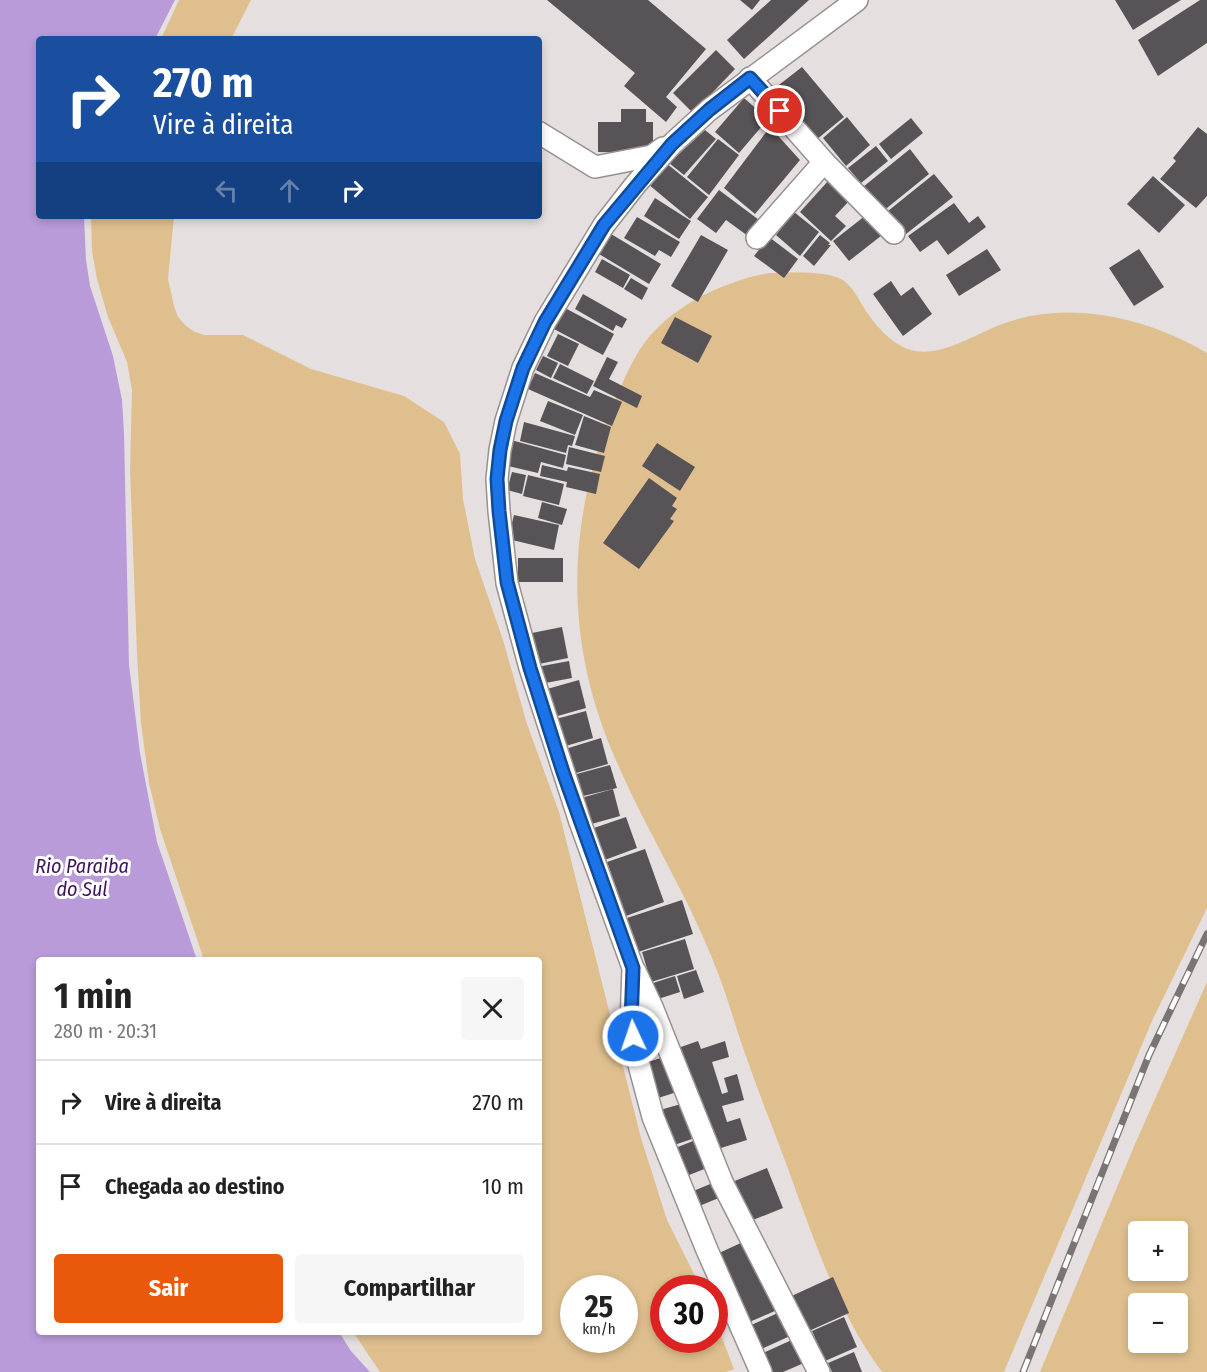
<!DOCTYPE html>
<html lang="pt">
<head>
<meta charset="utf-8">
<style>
	body { margin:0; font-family:"Fira Sans Condensed",sans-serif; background:#f6f6f6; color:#222; height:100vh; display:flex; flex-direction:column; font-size:22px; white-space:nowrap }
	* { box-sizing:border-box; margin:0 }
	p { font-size:20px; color:#767676 }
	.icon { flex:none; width:33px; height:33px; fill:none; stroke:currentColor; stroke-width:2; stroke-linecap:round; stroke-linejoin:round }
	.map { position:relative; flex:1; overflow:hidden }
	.panel { position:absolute; left:36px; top:957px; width:506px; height:378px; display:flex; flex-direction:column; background:#fff; border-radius:6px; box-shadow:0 3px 9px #0003 }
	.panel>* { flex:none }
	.hud { position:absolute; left:36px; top:36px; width:506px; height:183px; border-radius:6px; box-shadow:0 3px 9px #0003; background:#1a4fa0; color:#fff; overflow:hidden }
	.tools { position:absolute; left:1128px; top:1221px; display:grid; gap:12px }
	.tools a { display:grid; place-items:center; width:60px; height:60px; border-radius:6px; background:#fff; box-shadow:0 3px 9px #0003; font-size:30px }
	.speed { position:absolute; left:560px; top:1275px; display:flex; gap:12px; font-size:30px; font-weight:700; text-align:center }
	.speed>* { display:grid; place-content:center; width:78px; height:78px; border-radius:50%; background:#fff; box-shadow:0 3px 9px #0003; line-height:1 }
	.speed small { font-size:15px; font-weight:400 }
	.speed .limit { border:9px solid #d22; background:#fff; color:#111 }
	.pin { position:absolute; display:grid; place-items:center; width:51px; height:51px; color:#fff; margin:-26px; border:3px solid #fff; border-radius:50%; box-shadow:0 2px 6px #0007 }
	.me { position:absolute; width:66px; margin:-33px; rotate:357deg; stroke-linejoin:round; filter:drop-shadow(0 0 4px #0008) }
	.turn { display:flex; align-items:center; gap:21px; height:126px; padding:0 18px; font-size:27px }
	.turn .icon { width:78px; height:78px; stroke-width:2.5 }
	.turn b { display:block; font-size:42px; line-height:51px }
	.lanes { display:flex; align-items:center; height:57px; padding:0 18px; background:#0003; justify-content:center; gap:30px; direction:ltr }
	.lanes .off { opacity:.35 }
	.round { display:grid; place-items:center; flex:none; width:63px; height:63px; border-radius:6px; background:#f6f6f6 }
	.overview { display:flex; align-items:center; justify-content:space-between; height:102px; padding:0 18px }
	h1 { font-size:36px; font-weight:700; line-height:45px }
	.primary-button { display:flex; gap:12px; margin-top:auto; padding:12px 18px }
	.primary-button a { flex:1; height:69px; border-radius:6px; background:#ea580c; color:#fff; font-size:24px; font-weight:700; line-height:69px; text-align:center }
	.primary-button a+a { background:#f6f6f6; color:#222 }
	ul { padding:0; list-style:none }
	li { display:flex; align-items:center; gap:18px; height:84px; padding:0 18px; border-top:2px solid #e0e0e0 }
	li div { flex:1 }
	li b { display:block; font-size:22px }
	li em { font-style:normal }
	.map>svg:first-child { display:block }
	.green { fill:#dfbf8e; fill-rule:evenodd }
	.water { fill:#ba9bda }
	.building { fill:#575356 }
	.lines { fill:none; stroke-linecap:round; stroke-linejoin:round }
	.minor-casing { stroke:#979192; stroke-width:24 }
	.minor { stroke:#fff; stroke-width:21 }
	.rail-casing { stroke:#797575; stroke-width:7 }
	.rail { stroke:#fff; stroke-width:4.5; stroke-dasharray:14; stroke-linecap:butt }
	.route-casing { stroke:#114b97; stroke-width:15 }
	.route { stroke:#1a73e8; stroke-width:10 }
	.labels { text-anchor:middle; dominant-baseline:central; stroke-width:6; stroke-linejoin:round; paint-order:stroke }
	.water-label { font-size:20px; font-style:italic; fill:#3e135e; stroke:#fff }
</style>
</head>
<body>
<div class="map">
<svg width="1207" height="1372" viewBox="0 0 1207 1372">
	<rect width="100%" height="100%" fill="#e6dfe0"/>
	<g class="green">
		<polygon points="179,0 251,0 231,39 161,39"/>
		<path d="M91 216H174L168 279 174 306 178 317 186 326 195 332 204 335H243L311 369 404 396 444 422 460 454 463 499 475 559 503 640 527 724 559 812 641 1138 667 1220 701 1288H663V1340H714V1317L734 1369 726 1372H380L353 1332H538V960H204L160 829 149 783 141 723 137 654 130 470 132 390 127 362 108 317 97 279 92 251ZM624 1288V1340H573V1288Z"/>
		<path d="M769 273C789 273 823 270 841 279 852 285 858 298 864 308 875 325 893 347 915 351 941 356 973 336 997 326 1065 298 1146 317 1207 353V908L1152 1021 1004 1372H882C842 1318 819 1254 796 1191 781 1148 763 1105 748 1062 737 1032 729 1002 718 973 690 898 646 831 615 758 573 661 566 565 594 463 600 441 606 419 616 398 625 377 634 355 649 337 678 303 725 281 769 273Z"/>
		<path d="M1207 982V1372H1040L1135 1144ZM1138 1232H1178V1270H1138ZM1138 1304H1178V1342H1138Z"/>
	</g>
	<polygon class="water" points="0,0 175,0 155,39 39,39 39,216 84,216 86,260 90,286 113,356 122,400 124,433 129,665 140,753 157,842 197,960 39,960 39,1332 339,1332 351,1351 370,1372 0,1372"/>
	<g class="building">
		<polygon points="547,0 648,0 706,49 666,97 677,107 666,122 624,86 635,73"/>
		<polygon points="740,0 760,0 752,10"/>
		<polygon points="771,0 809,0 744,59 727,40"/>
		<polygon points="1115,0 1181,0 1133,30"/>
		<polygon points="1200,0 1207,0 1207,43 1158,76 1138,40"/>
		<polygon points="716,50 735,69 693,113 673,93"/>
		<polygon points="802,67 844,117 816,140 775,88"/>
		<polygon points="744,98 768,119 739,153 715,132"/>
		<polygon points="621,109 646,109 646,122 653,122 653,153 598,152 598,122 621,122"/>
		<polygon points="847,117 870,145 846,166 823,138"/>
		<polygon points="911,118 923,133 891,159 879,144"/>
		<polygon points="770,127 800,160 755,214 724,188"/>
		<polygon points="1198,127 1207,134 1207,196 1196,208 1160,179 1176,161 1173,158"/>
		<polygon points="705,130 716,139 684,175 669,163"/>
		<polygon points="718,139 739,155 709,195 687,177"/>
		<polygon points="876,146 888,161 861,183 848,168"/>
		<polygon points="910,149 929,174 882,212 863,187"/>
		<polygon points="666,163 708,197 690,219 648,184"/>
		<polygon points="934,174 953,197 906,234 888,211"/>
		<polygon points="1153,176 1185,205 1159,233 1127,204"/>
		<polygon points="829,180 850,200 835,216 846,226 831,241 800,212"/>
		<polygon points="719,190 759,220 748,236 726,220 716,233 697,219"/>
		<polygon points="655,198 691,221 679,239 644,216"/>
		<polygon points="954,203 969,223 978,216 986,227 948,255 937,240 920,252 908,236"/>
		<polygon points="794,212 819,232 800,256 776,235"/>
		<polygon points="870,212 886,232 849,261 833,241"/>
		<polygon points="637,217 680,242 671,257 659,250 655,256 624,238"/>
		<polygon points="611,234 661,264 649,284 599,254"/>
		<polygon points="701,235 728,250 698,302 671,286"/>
		<polygon points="820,235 830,243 828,245 831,245 814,266 803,256"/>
		<polygon points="769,237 798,259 784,278 754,256"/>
		<polygon points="987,249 1001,270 959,296 946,275"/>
		<polygon points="1139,249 1164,287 1134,306 1109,268"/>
		<polygon points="602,259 630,275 623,288 595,272"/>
		<polygon points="631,278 648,288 642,300 624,289"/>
		<polygon points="891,281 901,296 913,287 932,314 903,336 873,294"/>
		<polygon points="583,294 627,319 622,328 616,325 613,331 575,309"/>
		<polygon points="563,307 614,334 603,355 552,328"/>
		<polygon points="675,317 712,336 698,363 661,343"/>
		<polygon points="558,334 579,344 568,366 547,356"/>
		<polygon points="543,356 558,363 551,378 536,370"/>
		<polygon points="607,357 618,362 609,379 642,396 637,408 593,386"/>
		<polygon points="560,364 594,381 587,394 553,378"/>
		<polygon points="535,373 590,397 594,390 622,402 612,426 528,389"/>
		<polygon points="548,401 583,415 575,435 540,421"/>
		<polygon points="584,416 611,427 604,453 575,445 578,436 580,437 578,436"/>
		<polygon points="524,422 575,436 572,446 568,445 566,453 520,441"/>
		<polygon points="511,440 566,455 563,468 541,462 538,473 504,465"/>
		<polygon points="657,443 695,467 680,491 642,466"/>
		<polygon points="569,447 605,456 601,472 566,464"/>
		<polygon points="542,465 567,471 568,467 600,474 596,494 566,487 567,482 540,476"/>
		<polygon points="512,472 526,475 522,494 507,490"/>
		<polygon points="528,475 564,484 559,505 523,496"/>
		<polygon points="649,478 677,498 672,506 677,509 670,519 674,521 639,569 603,543"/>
		<polygon points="542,502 567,509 562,525 538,518"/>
		<polygon points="514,515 559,525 554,550 508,539"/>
		<rect x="518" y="558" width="45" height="24"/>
		<polygon points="562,627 568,658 534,665 527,634"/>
		<polygon points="569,661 572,678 540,684 537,667"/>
		<polygon points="579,680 586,708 554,717 547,689"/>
		<polygon points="586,711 593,738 559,748 552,720"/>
		<polygon points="601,738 608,764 569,775 562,750"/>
		<polygon points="610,765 617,788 579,797 573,775"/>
		<polygon points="613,789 620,816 588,825 581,798"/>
		<polygon points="626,817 637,848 602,861 591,829"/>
		<polygon points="645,849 664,902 626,916 607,862"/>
		<polygon points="682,900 693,934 638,952 627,918"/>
		<polygon points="685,939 694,969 651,982 642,952"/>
		<polygon points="696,970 704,992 684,999 677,976"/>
		<polygon points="675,976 680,992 658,999 653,983"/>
		<polygon points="654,1011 664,1045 647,1050 637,1016"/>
		<polygon points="698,1041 701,1049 725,1041 729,1057 712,1062 722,1094 728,1092 724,1078 737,1074 744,1100 722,1106 727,1122 740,1118 747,1140 711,1151 678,1048"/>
		<polygon points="669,1055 680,1091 655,1099 643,1064"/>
		<polygon points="681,1104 692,1139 671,1146 660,1110"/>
		<polygon points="693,1141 698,1153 706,1150 712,1166 684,1177 673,1149"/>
		<polygon points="767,1168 783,1208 748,1222 732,1182"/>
		<polygon points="720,1180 726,1195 692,1209 686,1194"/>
		<polygon points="745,1241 775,1311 747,1323 717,1254"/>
		<polygon points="833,1277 849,1313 800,1335 785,1299"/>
		<polygon points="780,1312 790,1336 757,1351 747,1327"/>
		<polygon points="844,1317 857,1347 825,1361 812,1331"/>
		<polygon points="794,1339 804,1363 783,1372 771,1372 763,1353"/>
		<polygon points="854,1352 862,1372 832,1372 828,1363"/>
	</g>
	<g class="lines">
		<defs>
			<g id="minor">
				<polyline points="750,78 824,162 894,233"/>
				<polyline points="538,132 595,167 652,156 663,148"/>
				<polyline points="757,238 824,162"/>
				<polyline points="635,971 652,1007 722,1182 819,1372"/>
				<polyline points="761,1372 707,1250 653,1117 635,1050 631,1023 633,968 580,822 530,668 507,583 499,511 497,479 500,450 506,421 523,368 545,322 604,225 636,184 672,144 709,110 857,0"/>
			</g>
		</defs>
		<use href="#minor" class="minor-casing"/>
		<use href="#minor" class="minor"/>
		<defs>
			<polyline id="rail" points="1023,1372 1149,1055 1207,934"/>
		</defs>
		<use href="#rail" class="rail-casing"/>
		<use href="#rail" class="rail"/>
	</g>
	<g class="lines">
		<defs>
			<polyline id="route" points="633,1036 631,1023 633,968 563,772 530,668 507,582 499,511 497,479 500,450 506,421 523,368 545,322 604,225 672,144 709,110 750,78 780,111"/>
		</defs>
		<use href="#route" class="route-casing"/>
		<use href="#route" class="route"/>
	</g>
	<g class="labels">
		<g class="water-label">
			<text x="82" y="866">Rio Paraiba<tspan x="82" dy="23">do Sul</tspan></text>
		</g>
	</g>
</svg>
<div class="tools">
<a>+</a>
<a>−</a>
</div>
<div class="speed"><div>25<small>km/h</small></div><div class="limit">30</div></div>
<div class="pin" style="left:780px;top:111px;background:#d93025"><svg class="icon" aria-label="arrive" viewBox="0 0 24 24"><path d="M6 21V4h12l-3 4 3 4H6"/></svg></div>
<svg class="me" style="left:633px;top:1036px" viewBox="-20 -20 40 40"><circle r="17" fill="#1a73e8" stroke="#fff" stroke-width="3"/><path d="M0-11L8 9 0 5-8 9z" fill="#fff"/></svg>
<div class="hud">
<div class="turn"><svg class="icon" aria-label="right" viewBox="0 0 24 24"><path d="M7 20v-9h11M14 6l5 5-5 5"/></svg><div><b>270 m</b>Vire à direita</div></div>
<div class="lanes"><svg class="icon off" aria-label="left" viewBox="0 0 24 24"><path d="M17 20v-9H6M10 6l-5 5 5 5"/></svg><svg class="icon off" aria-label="ahead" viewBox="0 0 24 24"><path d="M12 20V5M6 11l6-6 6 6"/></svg><svg class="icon" aria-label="right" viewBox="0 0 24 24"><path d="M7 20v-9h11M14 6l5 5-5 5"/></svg></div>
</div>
<section class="panel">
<div class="overview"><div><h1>1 min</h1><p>280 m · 20:31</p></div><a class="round"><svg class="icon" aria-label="close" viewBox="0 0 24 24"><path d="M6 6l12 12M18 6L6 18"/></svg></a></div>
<ul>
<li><svg class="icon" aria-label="right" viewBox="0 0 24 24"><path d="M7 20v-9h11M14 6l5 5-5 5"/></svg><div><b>Vire à direita</b></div><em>270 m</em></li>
<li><svg class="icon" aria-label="arrive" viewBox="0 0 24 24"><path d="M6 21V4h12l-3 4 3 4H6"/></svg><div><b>Chegada ao destino</b></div><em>10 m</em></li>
</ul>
<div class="primary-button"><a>Sair</a><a>Compartilhar</a></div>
</section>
</div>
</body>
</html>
